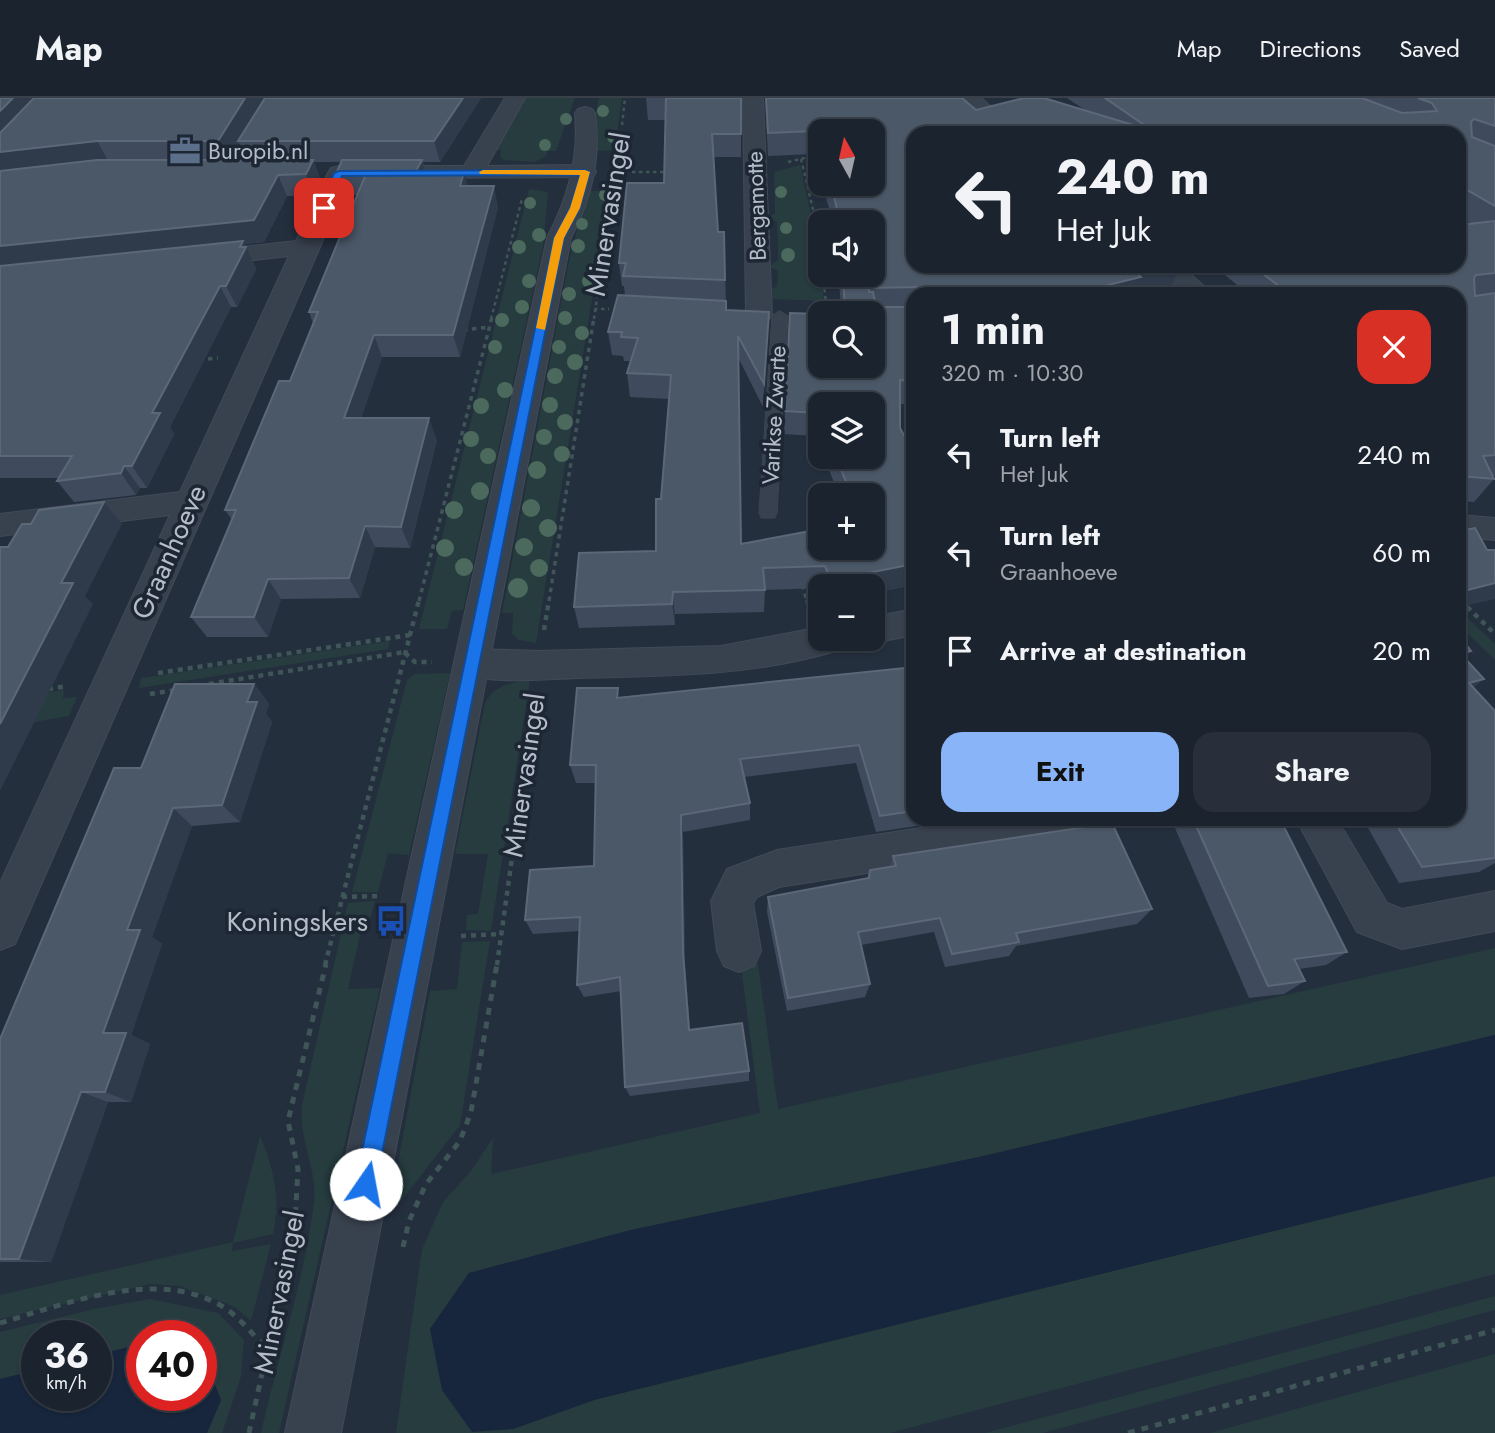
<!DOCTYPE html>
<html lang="en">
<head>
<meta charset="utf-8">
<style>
	body { margin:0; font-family:Jost,sans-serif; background:#282f3a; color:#f1f3f6; height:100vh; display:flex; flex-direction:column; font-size:26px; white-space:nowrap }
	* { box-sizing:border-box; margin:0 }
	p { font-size:23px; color:#a0a4aa }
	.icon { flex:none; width:38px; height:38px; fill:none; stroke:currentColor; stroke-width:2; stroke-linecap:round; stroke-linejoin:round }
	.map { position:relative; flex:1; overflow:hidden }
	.details { position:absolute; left:906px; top:189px; width:560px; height:539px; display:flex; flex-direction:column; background:#1b232e; border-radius:21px; box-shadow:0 2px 5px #0004,0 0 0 2px #39404a }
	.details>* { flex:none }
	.banner { position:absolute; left:906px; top:28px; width:560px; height:147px; border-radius:21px; box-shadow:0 2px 5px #0004,0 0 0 2px #39404a; background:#1b232e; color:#f1f3f6; overflow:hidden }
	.needle { width:46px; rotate:352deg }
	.buttons { position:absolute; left:808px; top:21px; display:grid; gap:14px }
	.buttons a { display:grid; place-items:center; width:77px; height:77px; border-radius:14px; background:#1b232e; box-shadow:0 2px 5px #0004,0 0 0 2px #39404a; font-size:35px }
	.speed { position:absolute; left:21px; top:1222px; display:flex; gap:14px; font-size:35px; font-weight:700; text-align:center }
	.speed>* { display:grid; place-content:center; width:91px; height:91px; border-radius:50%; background:#1b232e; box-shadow:0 2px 5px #0004,0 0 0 2px #39404a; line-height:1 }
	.speed small { font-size:18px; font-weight:400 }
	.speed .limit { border:10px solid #d22; background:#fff; color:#111 }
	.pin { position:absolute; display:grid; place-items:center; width:60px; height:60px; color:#fff; margin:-30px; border-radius:14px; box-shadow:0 4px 10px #0006 }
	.me { position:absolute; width:77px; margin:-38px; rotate:12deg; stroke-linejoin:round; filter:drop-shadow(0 0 5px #0008) }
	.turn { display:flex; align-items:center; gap:24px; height:147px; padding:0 35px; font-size:32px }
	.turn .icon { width:91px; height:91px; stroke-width:2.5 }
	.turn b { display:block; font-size:49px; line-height:60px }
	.round { display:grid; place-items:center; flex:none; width:74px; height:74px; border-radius:21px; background:#282f3a }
	.head { display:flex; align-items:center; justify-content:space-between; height:119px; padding:0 35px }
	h1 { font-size:42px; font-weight:700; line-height:52px }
	.action { display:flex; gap:14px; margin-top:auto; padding:14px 35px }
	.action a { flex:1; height:80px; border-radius:21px; background:#8ab4f8; color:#111; font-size:28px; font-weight:700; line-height:80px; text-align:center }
	.action a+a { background:#282f3a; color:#f1f3f6 }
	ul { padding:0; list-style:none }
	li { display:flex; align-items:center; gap:21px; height:98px; padding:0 35px }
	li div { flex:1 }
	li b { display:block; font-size:26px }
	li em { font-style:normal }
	header { display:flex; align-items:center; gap:42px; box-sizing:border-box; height:98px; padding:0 35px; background:#1b232e; border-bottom:2px solid #39404a }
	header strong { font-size:33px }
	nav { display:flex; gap:38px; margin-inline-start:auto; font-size:24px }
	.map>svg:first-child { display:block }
	.green { fill:#263c3f }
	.water { fill:#17263c }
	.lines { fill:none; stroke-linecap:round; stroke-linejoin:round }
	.service-casing { stroke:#414a57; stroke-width:1 }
	.minor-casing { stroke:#414a57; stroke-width:2 }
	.tertiary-casing { stroke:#414a57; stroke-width:2 }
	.path-far3 { stroke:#3f5557; stroke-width:2.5; stroke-dasharray:3.5 3.5; stroke-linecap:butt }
	.path-far2 { stroke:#3f5557; stroke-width:3.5; stroke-dasharray:4.5 4.5; stroke-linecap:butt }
	.path-far1 { stroke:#3f5557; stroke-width:4.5; stroke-dasharray:5 5; stroke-linecap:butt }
	.path { stroke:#3f5557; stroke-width:5; stroke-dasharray:7 7; stroke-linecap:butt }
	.service { fill:#38414e; fill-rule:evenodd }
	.minor { fill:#38414e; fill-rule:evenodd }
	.tertiary { fill:#38414e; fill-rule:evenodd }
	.tree { fill:#4b6a5d }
	.wall { fill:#3f4b5c; fill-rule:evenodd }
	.shaded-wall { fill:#2f3b4b }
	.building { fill:#4b5868; stroke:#5c6777; stroke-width:2 }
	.route { fill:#1a73e8; stroke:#114b97; stroke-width:2 }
	.slow { fill:#f59e0b }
	.labels { text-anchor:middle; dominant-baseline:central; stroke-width:7; stroke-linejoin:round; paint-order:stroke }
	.far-poi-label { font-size:23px; fill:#b4bcc9; stroke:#1d2633; text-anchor:start }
	.far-street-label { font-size:23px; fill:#b4bcc9; stroke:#1d2633 }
	.street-label { font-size:28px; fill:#b4bcc9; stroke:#1d2633 }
	.poi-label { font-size:28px; fill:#b4bcc9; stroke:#1d2633; text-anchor:end }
</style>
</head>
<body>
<header>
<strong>Map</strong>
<nav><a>Map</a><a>Directions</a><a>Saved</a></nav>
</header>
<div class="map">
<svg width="1495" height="1335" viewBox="0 0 1495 1335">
	<rect width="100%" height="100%" fill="#242f3e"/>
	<g class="green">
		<polygon points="525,0 575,0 556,53 548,53 546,58 535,64 504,62 500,59 501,52 495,52"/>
		<polygon points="599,0 622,0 615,52 597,53 596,15"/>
		<polygon points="800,67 816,139 824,203 770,201 768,193 777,188 778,173 769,169 778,162 777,124 768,120 775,115 774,74"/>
		<polygon points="529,91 548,94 543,148 463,512 452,513 447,531 419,531"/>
		<polygon points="590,93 603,93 603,98 609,97 536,545 519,542 512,536 513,515 502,515 568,168 579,123"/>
		<polygon points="1460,513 1495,546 1495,562 1460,528"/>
		<polygon points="390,543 388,551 139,590 141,580"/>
		<polygon points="450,575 409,757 388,755 378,794 352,794 407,582 415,576"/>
		<path d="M530 582 491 833 466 832 467 817 478 816 488 756H455L485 605C493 588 512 584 530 582Z"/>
		<polygon points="64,592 63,600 77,599 69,618 0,630 0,601"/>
		<path d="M375 803 369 826 362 828 348 891 380 890 279 1335H261C278 1258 305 1181 314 1103 318 1074 298 1040 302 1007L348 805Z"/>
		<polygon points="490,843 460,1027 398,1107 390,1108 430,893 457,891 462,844"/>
		<polygon points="1495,850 1495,937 983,1058 631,1132 469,1175 430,1231 513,1331 594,1302 1495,1078 1495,1176 890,1335 396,1335 422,1151 443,1104 471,1073 493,1040 491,1076 760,1015 741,868 748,872 752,870 751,866 758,866 778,1011"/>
		<path d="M260 1038C274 1071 281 1101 273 1136L233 1145 232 1153 271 1146 251 1223 235 1209 215 1201 179 1188 150 1186 0 1221V1197L233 1144Z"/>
		<polygon points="1495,1198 1495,1212 1043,1335 985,1335"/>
		<polygon points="150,1201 218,1215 244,1242 241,1278 222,1335 207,1335 221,1302 201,1254 201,1237 142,1237 142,1246 96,1257 96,1237 37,1237 37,1272 0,1281 0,1234 94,1211"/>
		<polygon points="1495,1256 1495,1335 1210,1335"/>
	</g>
	<g class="water">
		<polygon points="1495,937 1495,1078 594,1302 513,1331 472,1334 442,1292 430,1231 469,1175 631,1132 984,1058"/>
		<polygon points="142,1246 142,1297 201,1297 202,1254 221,1302 207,1335 0,1335 0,1281 37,1272 37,1297 96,1297 96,1257"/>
	</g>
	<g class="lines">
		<defs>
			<g id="service">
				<polygon points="267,0 279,0 276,11 235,79 225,79 223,76 264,11"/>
				<polygon points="780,213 788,218 777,415 775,420 761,420 759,415 772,218"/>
			</g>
			<g id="minor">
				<polygon points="505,0 525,0 487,68 585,67 593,69 596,74 593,79 404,80 401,75 404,70 412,68 464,68"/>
				<polygon points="743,0 763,0 772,217 768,223 759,225 750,223 746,217"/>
				<polygon points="959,0 981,0 1021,35 997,35"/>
				<polygon points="339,68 347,70 350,75 320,149 15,846 0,852 0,785 170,417 0,438 0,416 180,394 289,158 199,168 190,166 187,161 190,156 199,154 296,143 328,75 331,70"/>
				<polygon points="1153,168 1181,168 1213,196 1184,196"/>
				<polygon points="1460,417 1495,420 1495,442 1460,439"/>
				<polygon points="914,511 914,537 873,545 861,541 873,541 873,519"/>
				<path d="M821 529V541H848L843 551C757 578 667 578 578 580 541 581 496 587 460 575L455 565 460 555 473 551 539 553 721 548Z"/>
				<polygon points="980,721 1114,721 1108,733 1094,739 779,789 757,799 753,805 761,853 754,868 739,874 724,868 717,853 711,803 727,771 777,752"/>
				<polygon points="1296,721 1337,721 1387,805 1402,811 1495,793 1495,833 1402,851 1357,834"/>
			</g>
			<path id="tertiary" d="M585 9 592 11 595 15C601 61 592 99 571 140L341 1335H285L547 140C568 99 579 61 575 15L578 11Z"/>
		</defs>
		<use href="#service" class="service-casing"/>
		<use href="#minor" class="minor-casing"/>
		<use href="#tertiary" class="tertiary-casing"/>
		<g class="path-far3">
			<polyline points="622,27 625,0"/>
			<polyline points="801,61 821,145"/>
			<polyline points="788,64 821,56"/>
			<polyline points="618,74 668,74"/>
			<polyline points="823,177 827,215"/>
			<polyline points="594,211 609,211"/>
			<polyline points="491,221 522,101"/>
			<polyline points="594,221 609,116"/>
		</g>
		<g class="path-far2">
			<polyline points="463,232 489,229"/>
			<polyline points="199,262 218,260"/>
			<polyline points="802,487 807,503"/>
			<polyline points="419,503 492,219"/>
			<polyline points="549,503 594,219"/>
		</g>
		<g class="path-far1">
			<polyline points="807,502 809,509"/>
			<polyline points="1460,502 1495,536"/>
			<polyline points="544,532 549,502"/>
			<polyline points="405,555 415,564 432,564"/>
			<polyline points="158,575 410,537"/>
			<polyline points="209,586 405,554"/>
			<polyline points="48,591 67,588"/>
			<polyline points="150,596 176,592"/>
			<polyline points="342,799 379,798"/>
			<polyline points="461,838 502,836"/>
			<polyline points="325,867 419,502"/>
			<polyline points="497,867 534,603"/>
		</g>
		<g class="path">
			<polyline points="403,1149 409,1123 426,1086 460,1043 471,1014 497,866"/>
			<path d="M0 1225C66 1206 154 1170 220 1207 238 1217 252 1236 267 1251"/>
			<polyline points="249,1335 295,1125 298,1071 288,1023 326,866"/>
			<polyline points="1128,1335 1495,1232"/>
		</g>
		<use href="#service" class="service"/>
		<use href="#minor" class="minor"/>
		<use href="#tertiary" class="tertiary"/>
	</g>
	<g class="tree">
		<circle cx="603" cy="13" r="6"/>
		<circle cx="566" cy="21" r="6"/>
		<circle cx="613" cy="39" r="6"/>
		<circle cx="545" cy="47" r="6"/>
		<circle cx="781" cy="94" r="6"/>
		<circle cx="605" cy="97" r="6"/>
		<circle cx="530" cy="105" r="6"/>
		<circle cx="582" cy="126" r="6"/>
		<circle cx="786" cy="130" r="6"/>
		<circle cx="539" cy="137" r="7"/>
		<circle cx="578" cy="148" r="7"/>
		<circle cx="519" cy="149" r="7"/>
		<circle cx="788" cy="157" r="7"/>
		<circle cx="529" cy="183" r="7"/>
		<circle cx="589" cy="183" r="7"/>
		<circle cx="569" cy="196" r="7"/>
		<circle cx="522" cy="209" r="7"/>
		<circle cx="565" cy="220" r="7"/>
		<circle cx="502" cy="222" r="7"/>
		<circle cx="582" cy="235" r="7"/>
		<circle cx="495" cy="249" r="7"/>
		<circle cx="559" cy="249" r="7"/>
		<circle cx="575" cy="264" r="8"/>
		<circle cx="555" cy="278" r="8"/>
		<circle cx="505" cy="292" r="8"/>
		<circle cx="550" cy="307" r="8"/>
		<circle cx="481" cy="308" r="8"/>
		<circle cx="565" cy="324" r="8"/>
		<circle cx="544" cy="339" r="8"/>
		<circle cx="471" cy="341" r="8"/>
		<circle cx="562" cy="356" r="8"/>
		<circle cx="488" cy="358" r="8"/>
		<circle cx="537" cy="372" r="9"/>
		<circle cx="480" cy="393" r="9"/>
		<circle cx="531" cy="410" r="9"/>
		<circle cx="454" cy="412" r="9"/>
		<circle cx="548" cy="430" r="9"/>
		<circle cx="524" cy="449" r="9"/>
		<circle cx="445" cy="450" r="9"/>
		<circle cx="464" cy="469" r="9"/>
		<circle cx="539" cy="470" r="9"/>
		<circle cx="518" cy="490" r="10"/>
	</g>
	<g class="wall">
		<path d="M0 0H481L440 64H423L426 75 468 88 498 109 460 259H382L361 320 437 342 410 450 375 449 360 500 281 501 268 539H207L191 519 232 422 225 412 290 283 313 225 309 214 357 97H344L336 76 341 64H314L321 84 314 98H287L264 144 245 146 256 171 237 209H231L170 329 174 336 147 390H140L136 397 74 404 57 383 59 380H0ZM239 45 246 62H228Z"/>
		<polygon points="646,0 741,0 741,59 714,59 718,134 724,134 726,212 769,214 763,309 739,261 741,446 821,450 873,397 821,397 821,395 837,392 824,359 873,359 821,306 821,350 816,338 784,336 790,215 821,268 873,215 842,215 838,177 873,177 873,124 833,124 822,86 873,86 821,33 821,82 813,56 768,58 765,0 962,0 976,12 1085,12 1067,0 1495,0 1495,378 1492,378 1494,381 1474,404 1460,403 1460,196 1248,196 1225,177 1229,168 1460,168 1471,126 1460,119 1460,35 914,35 1172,188 1142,196 914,196 914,307 900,306 900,330 914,487 873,495 873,488 821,488 821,490 765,492 764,514 675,516 675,527 579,530 574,509 656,453 669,301 630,299 627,275 631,263 624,263 623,258 612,257 608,234 625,198 624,188 622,188 619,165 664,85 666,22 648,22"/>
		<polygon points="1460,538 1471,553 1464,560 1473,590 1495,613 1495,765 1479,774 1399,785 1363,721 1460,721"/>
		<polygon points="914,569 914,721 963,721 876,734 856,665 744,679 750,705 750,722 683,734 685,867 690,931 749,973 749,983 630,998 625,989 621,893 584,899 577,887 579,833 533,836 525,822 594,768 596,685 576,685 570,667 620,599"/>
		<polygon points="254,586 269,606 266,616 272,624 240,724 192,728 152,839 162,846 131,937 150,946 131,1004 108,1004 51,1164 0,1164 0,941 141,670"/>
		<polygon points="1171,721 1274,721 1347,854 1326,867 1299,871 1305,883 1284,896 1249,900"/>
		<polygon points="893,758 1152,811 1137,826 1016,848 1009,858 945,869 934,834 861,847 870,886 865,899 787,913 767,814 768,799 867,780 870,772 890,769"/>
	</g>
	<g class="shaded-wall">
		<polygon points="13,0 45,0 0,47 0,13"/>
		<polygon points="245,0 265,0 238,43 239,45 227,64 218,43"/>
		<polygon points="463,0 481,0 440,64 434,43"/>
		<polygon points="97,43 109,64 0,77 0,54"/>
		<polygon points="313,62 321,84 314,98 306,76"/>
		<polygon points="422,62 428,84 415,75"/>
		<polygon points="464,74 470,96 460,88"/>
		<polygon points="278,77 287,98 264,144 245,146 256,171 237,209 226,188 0,171 0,148"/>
		<polygon points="494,88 498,109 460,259 453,237"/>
		<polygon points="1169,168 1180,168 1172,188 1142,196 1105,196 1108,187 1138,176"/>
		<polygon points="220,188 231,209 170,329 174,336 147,390 132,368 152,315"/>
		<polygon points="769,214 768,238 763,309 764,286"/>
		<polygon points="374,237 382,259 354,342 344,320"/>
		<polygon points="429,320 437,342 410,450 401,429"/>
		<polygon points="124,368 140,390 136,397 121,375"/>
		<polygon points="104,404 122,426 85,498 93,506 0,693 0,626 61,485"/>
		<polygon points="365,428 375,449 360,500 349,480"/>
		<polygon points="914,466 914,487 873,495 873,488 830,488 831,482"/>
		<polygon points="268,481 281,501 268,539 254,519"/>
		<polygon points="1495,485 1495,501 1460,509 1460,494"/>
		<polygon points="673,494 675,516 675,527 672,506"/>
		<polygon points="1484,581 1462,600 1469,585"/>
		<polygon points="254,586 269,606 266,616 272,624 240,724 222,707 247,604"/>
		<polygon points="173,710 192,728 152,839 162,846 131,937 150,946 131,1004 105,994 103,935 127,832"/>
		<polygon points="681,717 683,734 685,867 691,943 689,932 683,854"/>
		<polygon points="81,994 108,1004 51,1164 19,1161"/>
	</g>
	<g class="building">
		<polygon points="0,0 13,0 0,13"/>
		<polygon points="34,0 245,0 218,43 97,43 0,54 0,35"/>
		<polygon points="265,0 463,0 434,43 238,43"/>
		<polygon points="666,0 741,0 741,36 712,36 718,134 724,134 725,182 623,178 626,165 619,165 627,85 664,85"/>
		<polygon points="766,0 962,0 976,12 1024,0 1044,0 1153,33 1105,0 1362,0 1402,15 1437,13 1432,5 1418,0 1495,0 1495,28 1474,21 1471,24 1472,39 1495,48 1495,108 1460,88 1460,35 914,35 914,168 1169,168 1138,176 1141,179 1108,187 1110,196 920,196 921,192 918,189 869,190 869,194 873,194 876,209 914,209 914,283 900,282 900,330 914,355 914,466 831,482 825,468 763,470 765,492 673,494 672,506 574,509 579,455 656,453 656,401 661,401 671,277 627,275 638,240 621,239 622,234 608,234 618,197 726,203 726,212 769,214 764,286 738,238 741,446 821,431 821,450 873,450 873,397 823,397 821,395 848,389 836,359 873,359 873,306 821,306 821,323 818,315 785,313 790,215 821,216 821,268 873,268 873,215 846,215 842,177 873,177 873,124 838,124 836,106 830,86 873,86 873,33 821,33 821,54 814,33 768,35"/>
		<polygon points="97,62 313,62 306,76 278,77 254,122 0,148 0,73"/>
		<polygon points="342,62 422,62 415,75 464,74 460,88 494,88 453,237 374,237 344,320 429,320 401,429 365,428 349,480 268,481 254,519 191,519 236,412 225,412 279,283 290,283 318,214 309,214 366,76 336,76"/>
		<polygon points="1495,123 1495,175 1476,177 1474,180 1475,198 1495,195 1495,357 1483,358 1494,381 1460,378 1460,196 1289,196 1253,168 1460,168 1460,127"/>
		<polygon points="243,143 240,149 246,149 226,188 220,188 152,315 160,315 132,368 124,368 121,375 57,383 72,358 0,358 0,168"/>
		<polygon points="104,404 61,485 73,485 0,626 0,449 8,449 22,426 31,426 39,412"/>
		<polygon points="1475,430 1487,452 1495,452 1495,485 1460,494 1460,433"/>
		<polygon points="1460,538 1471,553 1460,555"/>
		<polygon points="1460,555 1484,581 1469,585 1495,613 1495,760 1422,769 1393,721 1460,721"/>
		<polygon points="914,569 914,713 880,718 859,647 740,661 750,705 681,717 683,854 689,932 742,925 749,973 625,989 620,879 577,887 580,819 525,822 530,772 594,768 596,667 570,667 577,590 618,590 617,600"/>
		<polygon points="175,586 254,586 247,604 257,604 222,707 173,710 127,832 140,832 103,935 126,935 105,994 81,994 19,1161 0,1161 0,941 114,670 141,670"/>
		<polygon points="1193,721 1274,721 1278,728 1283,727 1347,854 1294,861 1305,883 1268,888"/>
		<polygon points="1112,725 1152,811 1016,835 1019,844 952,856 940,820 858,834 870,886 788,900 768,799 869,780 870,772 896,768 893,758"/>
	</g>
	<polygon class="route" points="585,72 590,74 580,110 564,140 376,1086 373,1093 366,1096 358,1093 355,1086 554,140 570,110 580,77 342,78 328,112 319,110 334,75 339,73"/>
	<polygon class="slow" points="483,72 585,72 590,74 580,110 564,140 545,232 536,230 554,140 570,110 580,77 480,76 479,74"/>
	<defs>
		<symbol id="office-bare" viewBox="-9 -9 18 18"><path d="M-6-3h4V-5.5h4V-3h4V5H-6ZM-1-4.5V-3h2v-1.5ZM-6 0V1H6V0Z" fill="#5c6f8a" stroke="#1d2633" stroke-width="2.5" paint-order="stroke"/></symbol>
		<symbol id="bus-bare" viewBox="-9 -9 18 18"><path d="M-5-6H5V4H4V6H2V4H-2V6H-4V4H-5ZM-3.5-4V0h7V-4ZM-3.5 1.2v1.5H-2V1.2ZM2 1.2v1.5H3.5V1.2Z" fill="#1a4fb4" stroke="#1d2633" stroke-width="2.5" paint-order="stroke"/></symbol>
	</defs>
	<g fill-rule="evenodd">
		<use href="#office-bare" x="163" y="31" width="44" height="44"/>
		<use href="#bus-bare" x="369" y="801" width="44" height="44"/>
	</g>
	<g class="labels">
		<g class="far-poi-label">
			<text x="208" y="53">Buropib.nl</text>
		</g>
		<g class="far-street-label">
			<text transform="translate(756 108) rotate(-92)">Bergamotte</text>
			<text transform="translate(774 317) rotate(-87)">Varikse Zwarte</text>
		</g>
		<g class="street-label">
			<text transform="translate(608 116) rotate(-81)">Minervasingel</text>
			<text transform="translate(169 454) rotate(-66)">Graanhoeve</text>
			<text transform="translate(524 677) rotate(-82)">Minervasingel</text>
			<text transform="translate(279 1194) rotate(-79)">Minervasingel</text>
		</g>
		<g class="poi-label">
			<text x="368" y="823">Koningskers</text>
		</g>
	</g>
</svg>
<div class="buttons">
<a><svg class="needle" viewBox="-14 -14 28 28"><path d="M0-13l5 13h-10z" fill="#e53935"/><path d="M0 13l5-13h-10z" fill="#a0a4aa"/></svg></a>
<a><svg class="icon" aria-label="sound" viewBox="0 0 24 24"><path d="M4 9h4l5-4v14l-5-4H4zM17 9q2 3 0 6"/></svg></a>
<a><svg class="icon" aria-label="search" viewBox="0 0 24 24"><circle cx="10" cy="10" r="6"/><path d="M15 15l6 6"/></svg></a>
<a><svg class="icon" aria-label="layers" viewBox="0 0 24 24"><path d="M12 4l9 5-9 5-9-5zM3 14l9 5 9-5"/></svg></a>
<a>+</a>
<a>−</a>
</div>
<div class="speed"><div>36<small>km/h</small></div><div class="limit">40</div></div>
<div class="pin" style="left:324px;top:110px;background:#d93025"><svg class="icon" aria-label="arrive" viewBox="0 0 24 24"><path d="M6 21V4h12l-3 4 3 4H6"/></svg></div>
<svg class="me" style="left:366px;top:1086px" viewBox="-20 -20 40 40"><circle r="19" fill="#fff"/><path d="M0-13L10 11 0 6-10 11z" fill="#1a73e8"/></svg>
<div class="banner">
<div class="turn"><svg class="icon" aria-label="left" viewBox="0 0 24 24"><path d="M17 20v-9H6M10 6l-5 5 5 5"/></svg><div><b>240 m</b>Het Juk</div></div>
</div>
<section class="details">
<div class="head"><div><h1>1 min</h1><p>320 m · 10:30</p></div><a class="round" style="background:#d93025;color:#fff"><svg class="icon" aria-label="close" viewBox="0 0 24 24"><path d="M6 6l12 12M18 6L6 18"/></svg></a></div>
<ul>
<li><svg class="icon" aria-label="left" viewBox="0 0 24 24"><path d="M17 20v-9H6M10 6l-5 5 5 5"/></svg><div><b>Turn left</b><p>Het Juk</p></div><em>240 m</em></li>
<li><svg class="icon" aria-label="left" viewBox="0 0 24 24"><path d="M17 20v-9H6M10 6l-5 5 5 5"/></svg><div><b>Turn left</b><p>Graanhoeve</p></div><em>60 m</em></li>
<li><svg class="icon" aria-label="arrive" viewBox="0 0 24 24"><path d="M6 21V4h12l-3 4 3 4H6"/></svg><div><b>Arrive at destination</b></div><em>20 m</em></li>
</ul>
<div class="action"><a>Exit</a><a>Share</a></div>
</section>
</div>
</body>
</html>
